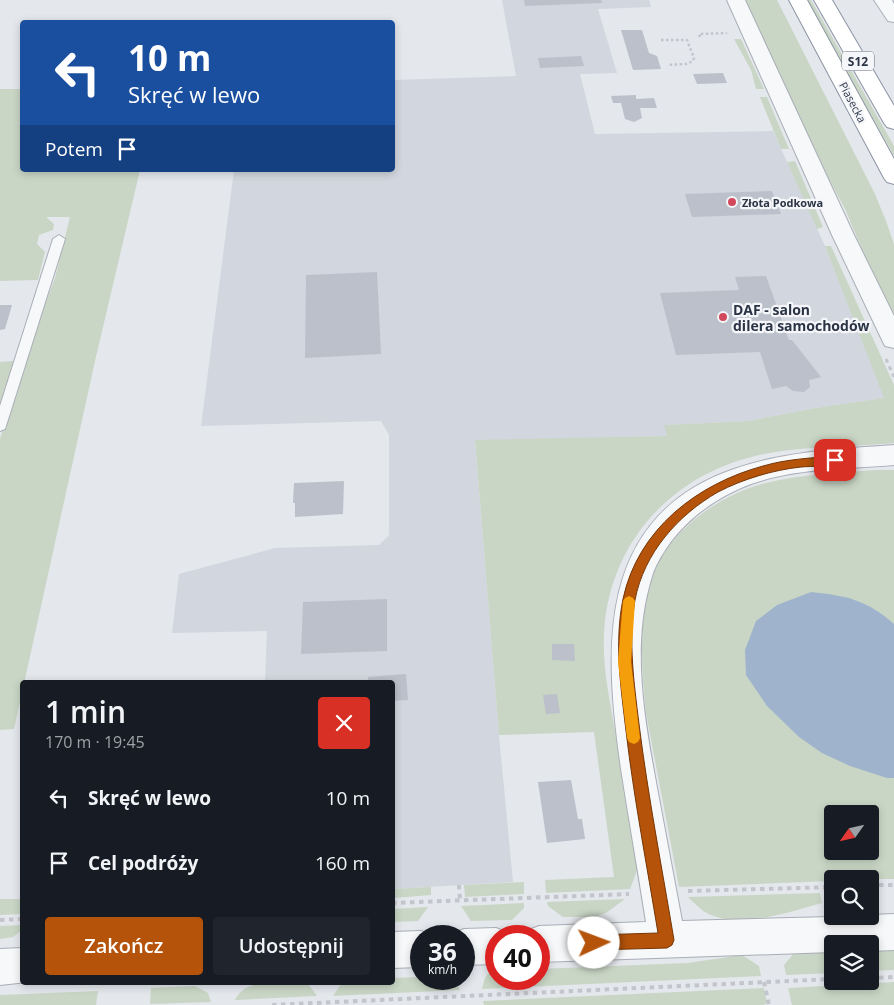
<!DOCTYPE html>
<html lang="pl">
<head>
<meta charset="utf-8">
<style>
	body { margin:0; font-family:"Open Sans",sans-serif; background:#20242c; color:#f1f3f6; height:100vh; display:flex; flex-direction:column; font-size:19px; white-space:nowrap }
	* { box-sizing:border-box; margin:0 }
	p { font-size:16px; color:#9ea1a6 }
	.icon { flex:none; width:28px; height:28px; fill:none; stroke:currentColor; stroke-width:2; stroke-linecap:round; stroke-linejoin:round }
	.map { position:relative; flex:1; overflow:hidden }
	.panel { position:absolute; left:20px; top:680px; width:375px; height:305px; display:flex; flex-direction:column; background:#171b24; border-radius:5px; box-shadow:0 2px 8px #0003 }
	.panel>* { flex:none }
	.top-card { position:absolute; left:20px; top:20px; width:375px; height:152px; border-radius:5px; box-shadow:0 2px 8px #0003; background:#1a4fa0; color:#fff; overflow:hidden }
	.needle { width:32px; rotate:236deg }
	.buttons { position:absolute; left:824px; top:805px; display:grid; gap:10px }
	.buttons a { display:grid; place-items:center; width:55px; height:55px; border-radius:5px; background:#171b24; box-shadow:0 2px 8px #0003; font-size:25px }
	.speed { position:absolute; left:410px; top:925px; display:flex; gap:10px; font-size:25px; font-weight:700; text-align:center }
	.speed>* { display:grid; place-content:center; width:65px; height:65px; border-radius:50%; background:#171b24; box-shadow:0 2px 8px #0003; line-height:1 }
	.speed small { font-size:12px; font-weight:400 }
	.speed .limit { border:8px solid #d22; background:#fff; color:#111 }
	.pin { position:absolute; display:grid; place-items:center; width:42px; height:42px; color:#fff; margin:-21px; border-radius:10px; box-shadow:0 2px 8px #0006 }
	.me { position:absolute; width:55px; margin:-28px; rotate:88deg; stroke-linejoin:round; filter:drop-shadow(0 0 4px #0008) }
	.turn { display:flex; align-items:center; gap:18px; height:105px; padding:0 25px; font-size:22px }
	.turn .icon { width:65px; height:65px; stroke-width:2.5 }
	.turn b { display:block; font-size:35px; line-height:42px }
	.then { display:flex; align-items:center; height:48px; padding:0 25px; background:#0003; gap:10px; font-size:19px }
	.round { display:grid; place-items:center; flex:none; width:52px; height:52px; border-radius:5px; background:#20242c }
	.summary { display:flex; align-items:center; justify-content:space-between; height:85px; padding:0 25px }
	h1 { font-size:30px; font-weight:600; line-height:38px }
	.button { display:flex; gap:10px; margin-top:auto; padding:10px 25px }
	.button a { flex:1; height:58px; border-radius:5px; background:#b45309; color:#fff; font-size:20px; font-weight:600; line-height:58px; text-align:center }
	.button a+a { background:#20242c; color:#f1f3f6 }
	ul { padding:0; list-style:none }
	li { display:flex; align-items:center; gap:15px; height:65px; padding:0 25px }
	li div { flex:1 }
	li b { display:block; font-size:19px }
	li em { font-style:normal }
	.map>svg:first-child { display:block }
	.built { fill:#d2d6de }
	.green { fill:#c9d6c5; fill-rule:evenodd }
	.water { fill:#9fb4cc }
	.building { fill:#bbc0ca }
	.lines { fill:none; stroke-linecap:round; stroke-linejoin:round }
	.service-casing { stroke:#a9aeb7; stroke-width:2 }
	.tertiary-casing { stroke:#a9aeb7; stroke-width:2 }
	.motorway-casing { stroke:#8b94a3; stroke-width:2 }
	.path-far2 { stroke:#c2c5cb; stroke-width:2.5; stroke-dasharray:2.5 2.5; stroke-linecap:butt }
	.path-far1 { stroke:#c2c5cb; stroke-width:3; stroke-dasharray:4 4; stroke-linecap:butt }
	.path { stroke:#c2c5cb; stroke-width:4; stroke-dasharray:4.5 4.5; stroke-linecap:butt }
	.service { fill:#f7f8fa; fill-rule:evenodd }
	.tertiary { fill:#f7f8fa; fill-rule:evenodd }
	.motorway { fill:#fff; fill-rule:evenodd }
	.route { fill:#b45309; stroke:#753606 }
	.slow { fill:#f59e0b }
	.poi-dot { fill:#d1495b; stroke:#f4f6f9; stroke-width:2 }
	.labels { text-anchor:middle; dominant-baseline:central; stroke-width:4.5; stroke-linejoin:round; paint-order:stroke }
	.far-street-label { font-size:11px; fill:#2b3445; stroke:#f4f6f9 }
	.far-poi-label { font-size:11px; font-weight:bold; fill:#2b3445; stroke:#f4f6f9; text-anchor:start }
	.shield { fill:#f4f6f9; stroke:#676e7b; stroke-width:1 }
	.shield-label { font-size:12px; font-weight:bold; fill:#2b3445 }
	.poi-label { font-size:14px; font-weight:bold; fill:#2b3445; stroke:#f4f6f9; text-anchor:start }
</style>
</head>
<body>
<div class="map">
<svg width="894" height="1005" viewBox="0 0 894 1005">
	<rect width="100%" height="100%" fill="#e4e7ec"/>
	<polygon class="built" points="502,0 649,0 651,7 598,9 617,73 580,74 595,134 773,131 825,246 885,398 815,408 748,421 665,425 667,436 475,441 499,735 513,882 393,889 392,682 265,682 267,631 172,633 179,574 275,548 379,545 389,535 389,435 381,421 201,426 234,170 392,170 393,80 516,76"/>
	<g class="green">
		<polygon points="745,0 777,0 778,2 875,194 886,221 894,244 894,320 872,273 845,209 822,166"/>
		<polygon points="806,0 811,0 894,146 894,156"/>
		<polygon points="734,39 741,39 764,89 756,89 751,70"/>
		<polygon points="0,89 22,89 22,170 140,170 95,361 14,729 0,730 0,439 23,362 55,278 70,217 46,217 54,224 53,230 39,235 37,244 45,252 38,280 0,281"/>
		<polygon points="760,97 767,97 789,149 781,149"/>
		<polygon points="795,161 823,227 817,229 787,162"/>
		<path d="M825 246H831L894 385V443C851 447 796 446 755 456 669 477 609 544 604 633 602 669 611 706 617 741 622 770 628 798 633 827 634 837 639 850 639 860 638 870 633 881 630 889L546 893 545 880 614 877 594 732 499 735 475 440 667 436 664 425 748 421 815 408 884 398Z"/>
		<polygon points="14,361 0,407 0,362"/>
		<path d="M875 470H894V879H832V881L679 887 646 713C641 670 639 626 650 584 664 534 717 495 766 483 802 474 839 473 875 470ZM832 814H870V851H832Z"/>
		<polygon points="524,882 524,894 465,897 464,885"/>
		<polygon points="431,887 431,895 393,898 393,889"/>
		<path d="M820 893 822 903C789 912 733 932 702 910 697 906 692 901 688 897Z"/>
		<polygon points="0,899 22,899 22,914 0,915"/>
		<polygon points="625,899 606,913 595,917 563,917 548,906 547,902"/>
		<polygon points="524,903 524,908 512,920 471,921 461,906"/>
		<polygon points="428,907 418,921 393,922 393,909"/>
		<polygon points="22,925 22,930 13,937 0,939 0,926"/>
		<polygon points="894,948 894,970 870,971 870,949"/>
		<polygon points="832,951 832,973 786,975 784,965 795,952"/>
		<path d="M742 955 759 966 761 976 482 989C484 980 486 971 496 970V979H539V969L688 963Z"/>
		<polygon points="421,977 421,979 455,979 460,990 333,996 342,983 392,982 393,978"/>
		<path d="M291 982 308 984 317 996 235 1000C245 979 271 984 291 982Z"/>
		<polygon points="894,982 894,1005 792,1005 788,988"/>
		<polygon points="195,986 208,993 211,1002 150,1004 151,988"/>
		<polygon points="764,988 767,1003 764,1005 484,1005 483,1001"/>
		<polygon points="98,991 96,1005 0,1005 0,995"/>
	</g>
	<path class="water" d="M811 592C847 596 865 599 894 624V778H887L850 766 822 753 799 737 767 706 746 675 745 650 756 621 777 605Z"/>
	<g class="building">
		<polygon points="524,0 601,0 602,3 525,6"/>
		<polygon points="621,30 642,30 649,53 657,56 661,69 633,70"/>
		<polygon points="581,56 584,66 540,68 538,58"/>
		<polygon points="723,73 727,83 697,84 693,74"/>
		<polygon points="636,95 636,99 654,98 657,108 640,108 642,118 634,122 625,119 621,103 613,103 611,96"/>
		<polygon points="772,191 781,214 692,217 685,194"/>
		<polygon points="377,272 381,354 305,358 306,275"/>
		<polygon points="766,276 789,340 792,340 821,377 809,380 810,387 804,392 793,391 786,386 772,389 760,352 676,355 660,293 739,290 735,277"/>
		<polygon points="0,305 12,305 5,329 0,330"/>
		<polygon points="344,481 343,514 295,517 295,503 293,503 294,483"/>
		<polygon points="387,599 387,651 301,654 303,602"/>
		<polygon points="552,644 574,644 575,661 552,660"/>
		<polygon points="406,674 408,700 392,701 392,682 368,682 368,677"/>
		<polygon points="557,694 560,713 546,714 543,695"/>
		<polygon points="571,780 578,819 582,819 585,839 547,843 538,782"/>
	</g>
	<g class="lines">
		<defs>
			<polygon id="service" points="59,235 65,239 6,426 5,429 0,431 0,406 53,239"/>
			<g id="tertiary">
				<polygon points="727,0 745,0 854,235 894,316 894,348 885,346 882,340 832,235"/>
				<polygon points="874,0 892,0 894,4 894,22 888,21"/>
				<path d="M894 445V465C847 469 796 468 751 484 711 499 675 527 656 566 653 572 651 580 649 587 630 658 648 738 661 809 668 846 675 884 682 921L870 916V915L894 914V950L870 951V944H832V952L539 962V936H524L526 931 539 926 646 922C638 871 629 820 621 769 604 649 595 517 734 469 785 451 840 449 894 445Z"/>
				<polygon points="496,928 509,933 510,936 496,936 496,964 464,965 464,936 450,936 451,934 464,929"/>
				<polygon points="421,931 434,936 421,936 421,967 392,968 392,932"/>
				<polygon points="22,948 22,982 27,982 0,985 0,949"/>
			</g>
			<g id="motorway">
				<polygon points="789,0 807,0 894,159 894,184 887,182 884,178"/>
				<polygon points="814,0 832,0 894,106 894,129 887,127 884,123"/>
			</g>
		</defs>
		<use href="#service" class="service-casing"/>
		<use href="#tertiary" class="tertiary-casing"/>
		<use href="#motorway" class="motorway-casing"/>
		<g class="path-far2">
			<polyline points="700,37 699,34 727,33"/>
			<polyline points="661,40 687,40 694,58 693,61 686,64 667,65"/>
		</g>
		<polyline class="path-far1" points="886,359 894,377"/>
		<g class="path">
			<polyline points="459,885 460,901"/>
			<polyline points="870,885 894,885"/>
			<polyline points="688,891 832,887"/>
			<polyline points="392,903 629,894"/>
			<polyline points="0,920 22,919"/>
			<polyline points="870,978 894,977"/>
			<polyline points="764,982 769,1005"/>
			<polyline points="272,1005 832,979"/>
		</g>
		<use href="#service" class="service"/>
		<use href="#tertiary" class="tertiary"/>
		<use href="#motorway" class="motorway"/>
	</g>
	<path class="route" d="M835 456 840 460 839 463C827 467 813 466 801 467 773 470 743 479 718 492 678 515 644 553 635 600 628 641 634 683 639 724 648 796 662 868 674 940L672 945 667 948 594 950 589 948 586 943 589 937 594 935 658 933C647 866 634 799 626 731 621 688 614 643 623 599 638 529 697 484 763 466 787 459 811 458 835 456Z"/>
	<polygon class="slow" points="629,596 633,598 635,601 631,662 640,738 638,742 634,744 629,742 627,738 618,662 623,601 625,598"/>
	<g class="poi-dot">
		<circle cx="732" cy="202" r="5"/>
		<circle cx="723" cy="317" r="5"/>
	</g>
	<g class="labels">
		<g class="far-street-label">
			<text transform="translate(853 102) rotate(62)">Piasecka</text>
		</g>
		<g class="far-poi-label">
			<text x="742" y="202">Złota Podkowa</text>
		</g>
		<rect class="shield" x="842" y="51.5" width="32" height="19" rx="4"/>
		<g class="shield-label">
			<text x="858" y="61">S12</text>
		</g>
		<g class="poi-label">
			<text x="733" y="309">DAF - salon<tspan x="733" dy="16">dilera samochodów</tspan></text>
		</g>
	</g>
</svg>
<div class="buttons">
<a><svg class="needle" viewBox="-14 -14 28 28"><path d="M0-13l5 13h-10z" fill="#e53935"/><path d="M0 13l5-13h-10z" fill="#9ea1a6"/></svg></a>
<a><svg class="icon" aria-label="search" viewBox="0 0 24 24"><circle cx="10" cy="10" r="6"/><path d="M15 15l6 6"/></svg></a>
<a><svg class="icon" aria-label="layers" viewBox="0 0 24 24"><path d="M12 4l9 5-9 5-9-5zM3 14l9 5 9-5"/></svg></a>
</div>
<div class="speed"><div>36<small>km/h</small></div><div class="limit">40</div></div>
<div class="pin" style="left:835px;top:460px;background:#d93025"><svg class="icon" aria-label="arrive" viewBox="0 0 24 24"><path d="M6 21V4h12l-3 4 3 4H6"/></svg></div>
<svg class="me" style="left:594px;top:943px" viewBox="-20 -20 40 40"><circle r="19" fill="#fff"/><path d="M0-13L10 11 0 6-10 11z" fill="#b45309"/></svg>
<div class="top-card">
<div class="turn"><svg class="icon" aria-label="left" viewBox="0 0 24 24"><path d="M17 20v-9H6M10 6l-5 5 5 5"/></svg><div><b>10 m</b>Skręć w lewo</div></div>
<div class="then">Potem<svg class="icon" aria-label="arrive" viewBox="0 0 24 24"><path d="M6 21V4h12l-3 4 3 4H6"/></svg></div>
</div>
<section class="panel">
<div class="summary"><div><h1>1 min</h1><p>170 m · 19:45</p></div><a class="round" style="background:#d93025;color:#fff"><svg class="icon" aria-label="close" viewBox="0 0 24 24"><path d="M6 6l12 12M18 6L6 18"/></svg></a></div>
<ul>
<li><svg class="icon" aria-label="left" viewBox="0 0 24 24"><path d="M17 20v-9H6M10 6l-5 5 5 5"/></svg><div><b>Skręć w lewo</b></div><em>10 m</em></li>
<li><svg class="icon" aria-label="arrive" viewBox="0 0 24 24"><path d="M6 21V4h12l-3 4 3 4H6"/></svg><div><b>Cel podróży</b></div><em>160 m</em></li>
</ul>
<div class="button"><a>Zakończ</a><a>Udostępnij</a></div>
</section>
</div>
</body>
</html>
